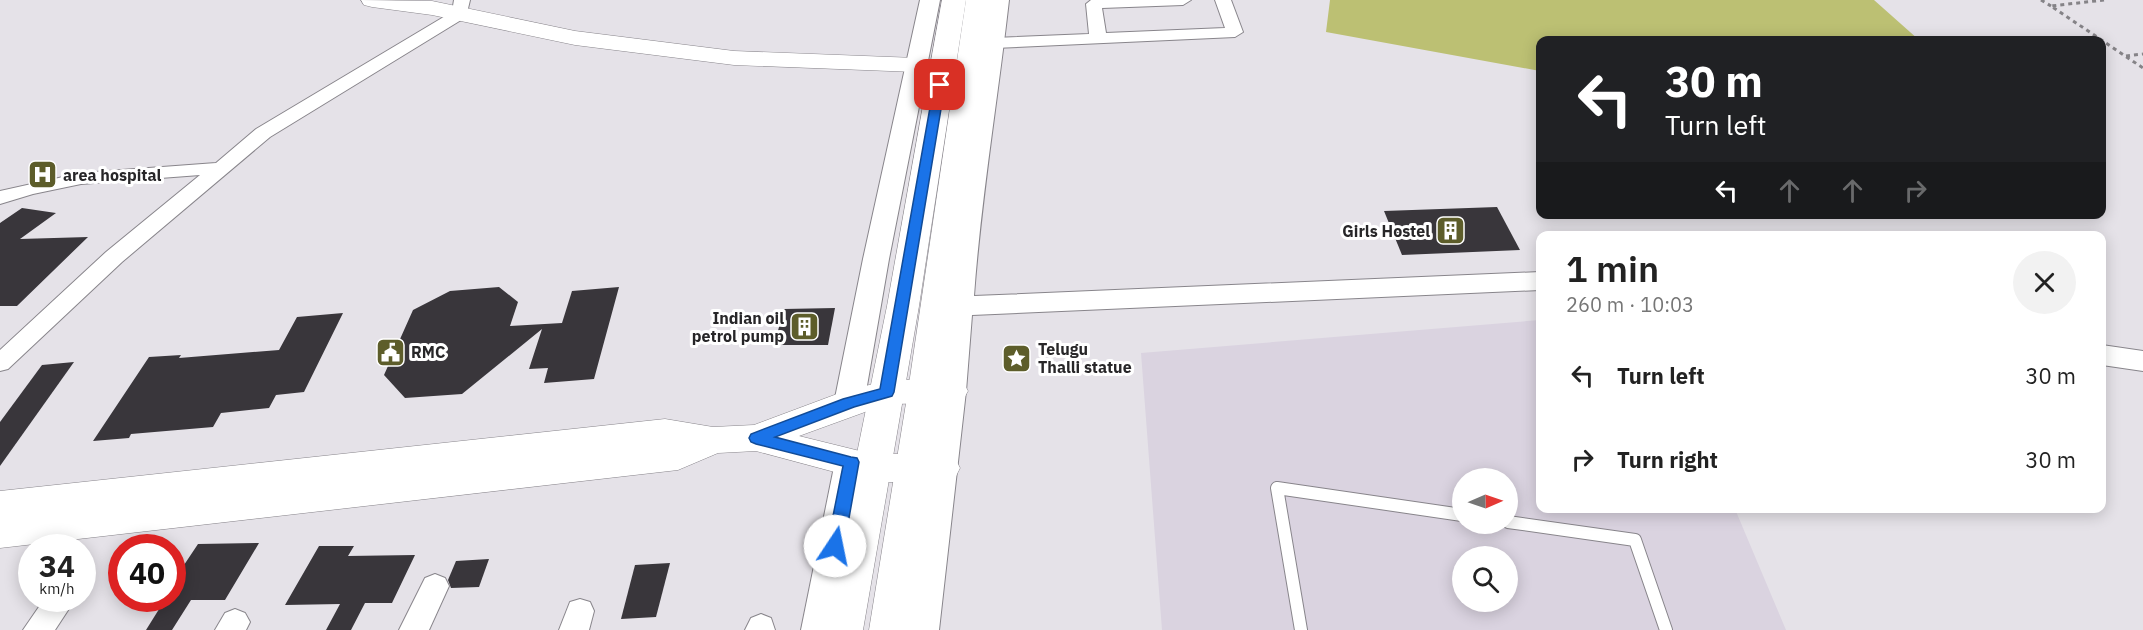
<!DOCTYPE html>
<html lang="en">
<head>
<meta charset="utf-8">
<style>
	body { margin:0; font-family:"IBM Plex Sans",sans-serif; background:#f2f2f2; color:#222; height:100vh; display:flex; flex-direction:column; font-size:22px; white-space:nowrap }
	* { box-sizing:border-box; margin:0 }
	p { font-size:20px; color:#767676 }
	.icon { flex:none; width:33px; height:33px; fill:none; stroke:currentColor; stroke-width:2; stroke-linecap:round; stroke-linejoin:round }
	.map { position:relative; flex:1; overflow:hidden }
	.details { position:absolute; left:1536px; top:231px; width:570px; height:282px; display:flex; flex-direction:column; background:#fff; border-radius:12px; box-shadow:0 3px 15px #0003 }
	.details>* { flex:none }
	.guide { position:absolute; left:1536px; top:36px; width:570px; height:183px; border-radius:12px; box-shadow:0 3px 15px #0003; background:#202124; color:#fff; overflow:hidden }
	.needle { width:39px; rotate:88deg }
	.controls { position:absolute; left:1452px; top:468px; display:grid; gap:12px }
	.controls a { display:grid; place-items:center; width:66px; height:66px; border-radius:50%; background:#fff; box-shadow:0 3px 15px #0003; font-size:30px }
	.speed { position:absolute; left:18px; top:534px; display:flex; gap:12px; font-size:30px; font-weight:700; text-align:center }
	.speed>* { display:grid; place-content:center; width:78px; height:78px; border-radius:50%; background:#fff; box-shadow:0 3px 15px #0003; line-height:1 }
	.speed small { font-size:15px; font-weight:400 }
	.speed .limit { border:9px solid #d22; background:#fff; color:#111 }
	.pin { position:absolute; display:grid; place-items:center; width:51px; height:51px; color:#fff; margin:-26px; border-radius:12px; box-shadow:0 3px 9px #0006 }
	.me { position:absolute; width:66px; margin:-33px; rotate:11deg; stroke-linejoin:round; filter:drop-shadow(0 0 4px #0008) }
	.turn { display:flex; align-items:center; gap:21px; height:126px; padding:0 30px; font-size:27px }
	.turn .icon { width:78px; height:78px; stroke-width:2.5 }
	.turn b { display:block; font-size:42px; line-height:51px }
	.lanes { display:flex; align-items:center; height:57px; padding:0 30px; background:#0003; justify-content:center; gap:30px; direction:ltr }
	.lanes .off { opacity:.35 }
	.round { display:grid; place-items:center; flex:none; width:63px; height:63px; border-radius:32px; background:#f2f2f2 }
	.summary { display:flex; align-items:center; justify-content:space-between; height:102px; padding:0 30px }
	h1 { font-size:36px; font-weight:600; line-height:45px }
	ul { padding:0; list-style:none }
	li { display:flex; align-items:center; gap:18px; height:84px; padding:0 30px }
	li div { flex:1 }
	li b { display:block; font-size:22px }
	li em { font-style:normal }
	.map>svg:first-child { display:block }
	.built { fill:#dad3e0; fill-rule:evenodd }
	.green { fill:#bcc073 }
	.building { fill:#39363b }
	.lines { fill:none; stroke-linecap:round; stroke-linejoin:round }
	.service-casing { stroke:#88858b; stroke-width:14 }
	.minor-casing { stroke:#88858b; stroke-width:2 }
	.tertiary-casing { stroke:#88858b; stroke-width:2 }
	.secondary-casing { stroke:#88858b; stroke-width:1 }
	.trunk-casing { stroke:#88858b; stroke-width:1 }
	.path { stroke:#858387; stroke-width:3; stroke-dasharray:4 4; stroke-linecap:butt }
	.service { stroke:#fff; stroke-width:12 }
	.minor { fill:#fff; fill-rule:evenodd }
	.tertiary { fill:#fff; fill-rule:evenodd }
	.secondary { fill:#fff; fill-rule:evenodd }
	.trunk { fill:#fff; fill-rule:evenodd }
	.route { fill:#1a73e8; stroke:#114b97; stroke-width:1.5 }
	.labels { text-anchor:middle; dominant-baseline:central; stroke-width:6; stroke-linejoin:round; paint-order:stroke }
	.poi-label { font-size:16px; font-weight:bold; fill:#272628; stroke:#fff; text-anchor:start }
</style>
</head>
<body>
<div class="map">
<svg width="2143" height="630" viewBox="0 0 2143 630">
	<rect width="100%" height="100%" fill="#e5e2e8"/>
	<path class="built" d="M1540 320V508L1735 509 1786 630H1162L1141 353ZM1462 478H1508V524H1462ZM1462 556H1508V602H1462Z"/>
	<polygon class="green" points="1330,0 1874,0 1919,40 1540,40 1540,71 1326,32"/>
	<g class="building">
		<polygon points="1497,207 1520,250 1402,255 1384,211"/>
		<polygon points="22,208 56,213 20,239 88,237 17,306 0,306 0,223"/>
		<polygon points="499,287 518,302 510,326 562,323 572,291 619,287 594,379 544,383 548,368 529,369 542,329 462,394 405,398 384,375 413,310 450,291"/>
		<polygon points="835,308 828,345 774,345 784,309"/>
		<polygon points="343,313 304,392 276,395 269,408 221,413 213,427 131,434 129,438 93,441 149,357 181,355 179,358 279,350 297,317"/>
		<polygon points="74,362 0,466 0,422 42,365"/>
		<polygon points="259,543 225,600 191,600 172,630 146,630 166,598 172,598 172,583 198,544"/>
		<polygon points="319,546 354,546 348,556 415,555 392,603 365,603 351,630 326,630 340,604 285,605"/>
		<polygon points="489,559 479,587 451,588 448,580 456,561"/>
		<polygon points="670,563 656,617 621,619 635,565"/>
	</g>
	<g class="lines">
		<defs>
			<g id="service">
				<polyline points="1508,522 1635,540 1666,630"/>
				<polyline points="1301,630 1277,488 1462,515"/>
			</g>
			<g id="minor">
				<polygon points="454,0 470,0 466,17 270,137 122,262 8,369 0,371 0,350 106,252 200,175 81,184 33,194 0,204 0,191 81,173 216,163 256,129 452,12"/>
				<polygon points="1091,0 1191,0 1183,5 1102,8 1106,33 1225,28 1215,0 1231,0 1243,32 1235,37 994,48 986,43 994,38 1089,34 1086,4"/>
				<polygon points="435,574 445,578 449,586 429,630 399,630 425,578"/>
				<polygon points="45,598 76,598 55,630 23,630"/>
				<polygon points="580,599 590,602 594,611 589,630 559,630 570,602"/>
				<polygon points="235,609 245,613 250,622 246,630 215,630 225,613"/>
				<polygon points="761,614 771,618 775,630 745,630 751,618"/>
			</g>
			<g id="tertiary">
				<polygon points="920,0 940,0 889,259 864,403 860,411 849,414 838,411 834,403 863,259"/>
				<path d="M989 0H1009C998 99 981 197 974 296L1540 272V290L972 315 966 391 939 630H901L936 391 943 316 931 314 927 307 931 300 945 297C956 198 975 99 989 0Z"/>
				<polygon points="2102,345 2143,351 2143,371 2102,365"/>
				<polygon points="851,450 862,453 867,462 839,630 801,630 835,462 840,453"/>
			</g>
			<g id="secondary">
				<polygon points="361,0 432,1 575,31 734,51 916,58 924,60 928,65 924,70 916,72 734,65 575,45 432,15 372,7 364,5"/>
				<polygon points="951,379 963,382 968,391 963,400 951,403 887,404 799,436 872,454 942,454 955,458 960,468 955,478 942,482 872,482 756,451 718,453 678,470 0,548 0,491 665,419 713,427 754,425 837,394 887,380"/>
			</g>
			<g id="trunk">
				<polygon points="942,0 966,0 919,306 863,630 821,630 887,306"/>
				<polygon points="966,0 990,0 944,391 911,630 869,630 908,391"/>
			</g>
		</defs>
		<use href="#service" class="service-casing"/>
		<use href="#minor" class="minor-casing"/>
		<use href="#tertiary" class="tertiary-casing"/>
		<use href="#secondary" class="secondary-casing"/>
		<use href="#trunk" class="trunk-casing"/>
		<g class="path">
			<polyline points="2041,0 2051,6"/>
			<polyline points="2104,0 2051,6 2143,68"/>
			<polyline points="2126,56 2143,54"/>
		</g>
		<use href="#service" class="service"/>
		<use href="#minor" class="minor"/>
		<use href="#tertiary" class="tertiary"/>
		<use href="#secondary" class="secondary"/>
		<use href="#trunk" class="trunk"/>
	</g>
	<polygon class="route" points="940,82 945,85 894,392 892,396 854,407 775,437 851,457 857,458 859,462 844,546 841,551 835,553 829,551 827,546 843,466 756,444 751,442 749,438 751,434 843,399 880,389 934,85"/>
	<defs>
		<symbol id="hospital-square" viewBox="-11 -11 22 22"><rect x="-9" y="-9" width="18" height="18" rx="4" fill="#5d5d2a" stroke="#fff"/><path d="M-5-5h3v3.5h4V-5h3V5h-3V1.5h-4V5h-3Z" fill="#fff"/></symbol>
		<symbol id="building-square" viewBox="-11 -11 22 22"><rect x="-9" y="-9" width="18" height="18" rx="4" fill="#5d5d2a" stroke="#fff"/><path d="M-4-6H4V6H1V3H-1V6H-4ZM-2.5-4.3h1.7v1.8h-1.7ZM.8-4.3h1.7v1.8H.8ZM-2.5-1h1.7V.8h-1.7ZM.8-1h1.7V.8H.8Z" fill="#fff"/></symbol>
		<symbol id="civic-square" viewBox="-11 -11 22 22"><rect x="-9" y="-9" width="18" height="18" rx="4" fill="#5d5d2a" stroke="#fff"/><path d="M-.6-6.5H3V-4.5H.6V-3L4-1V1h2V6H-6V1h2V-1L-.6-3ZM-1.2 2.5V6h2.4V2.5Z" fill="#fff"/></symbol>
		<symbol id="sight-square" viewBox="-11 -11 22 22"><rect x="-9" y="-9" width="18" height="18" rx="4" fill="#5d5d2a" stroke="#fff"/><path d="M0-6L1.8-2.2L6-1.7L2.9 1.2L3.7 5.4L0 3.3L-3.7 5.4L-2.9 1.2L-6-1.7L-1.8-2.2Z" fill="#fff"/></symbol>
	</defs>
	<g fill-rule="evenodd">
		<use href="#hospital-square" x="26" y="158" width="33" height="33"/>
		<use href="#building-square" x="1434" y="214" width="33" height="33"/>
		<use href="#building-square" x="788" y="310" width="33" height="33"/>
		<use href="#civic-square" x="374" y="336" width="33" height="33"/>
		<use href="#sight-square" x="1000" y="342" width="33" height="33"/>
	</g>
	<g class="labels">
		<g class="poi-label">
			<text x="63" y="175">area hospital</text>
			<text x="1430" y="231" text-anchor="end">Girls Hostel</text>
			<text x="784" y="318" text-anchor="end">Indian oil<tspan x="784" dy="18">petrol pump</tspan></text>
			<text x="1038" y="349">Telugu<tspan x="1038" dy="18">Thalli statue</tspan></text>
			<text x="411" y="352">RMC</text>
		</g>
	</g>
</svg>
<div class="controls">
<a><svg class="needle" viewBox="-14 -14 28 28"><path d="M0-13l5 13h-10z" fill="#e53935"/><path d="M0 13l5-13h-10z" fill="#767676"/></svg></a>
<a><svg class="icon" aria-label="search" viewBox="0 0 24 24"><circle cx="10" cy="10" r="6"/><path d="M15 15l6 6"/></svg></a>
</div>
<div class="speed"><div>34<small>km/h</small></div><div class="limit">40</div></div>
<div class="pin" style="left:940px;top:85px;background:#d93025"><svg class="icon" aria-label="arrive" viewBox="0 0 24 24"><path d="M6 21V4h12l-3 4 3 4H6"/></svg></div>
<svg class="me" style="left:835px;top:546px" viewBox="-20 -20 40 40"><circle r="19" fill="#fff"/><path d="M0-13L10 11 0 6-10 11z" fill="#1a73e8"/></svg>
<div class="guide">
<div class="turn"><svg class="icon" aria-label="left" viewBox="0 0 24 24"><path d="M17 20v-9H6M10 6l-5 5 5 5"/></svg><div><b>30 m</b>Turn left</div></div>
<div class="lanes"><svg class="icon" aria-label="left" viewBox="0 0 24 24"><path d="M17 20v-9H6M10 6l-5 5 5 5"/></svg><svg class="icon off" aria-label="ahead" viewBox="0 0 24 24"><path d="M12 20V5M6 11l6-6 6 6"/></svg><svg class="icon off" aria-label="ahead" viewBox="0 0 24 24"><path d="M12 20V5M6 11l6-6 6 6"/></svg><svg class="icon off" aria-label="right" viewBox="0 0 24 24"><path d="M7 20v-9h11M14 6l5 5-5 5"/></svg></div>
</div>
<section class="details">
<div class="summary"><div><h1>1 min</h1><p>260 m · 10:03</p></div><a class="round"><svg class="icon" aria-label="close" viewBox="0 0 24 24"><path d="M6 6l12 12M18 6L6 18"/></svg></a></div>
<ul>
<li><svg class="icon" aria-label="left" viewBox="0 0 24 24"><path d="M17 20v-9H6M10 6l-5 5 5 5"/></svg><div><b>Turn left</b></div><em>30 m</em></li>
<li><svg class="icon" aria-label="right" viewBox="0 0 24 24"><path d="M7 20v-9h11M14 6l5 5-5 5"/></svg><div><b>Turn right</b></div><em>30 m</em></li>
</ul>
</section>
</div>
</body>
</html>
